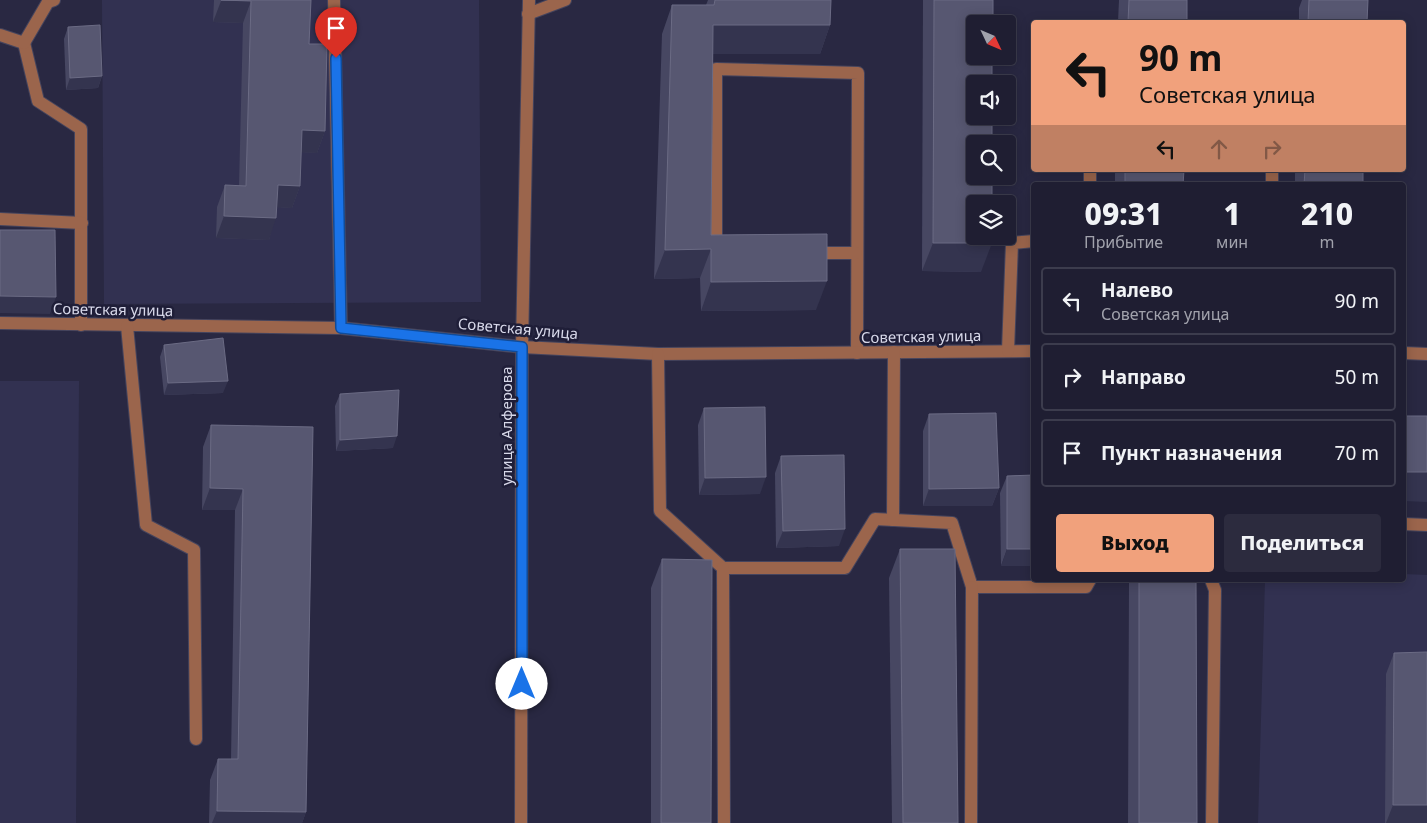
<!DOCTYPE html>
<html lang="ru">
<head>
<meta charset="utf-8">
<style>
	body { margin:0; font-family:"Noto Sans",sans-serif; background:#2c2b3e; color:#f1f3f6; height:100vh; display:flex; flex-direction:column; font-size:19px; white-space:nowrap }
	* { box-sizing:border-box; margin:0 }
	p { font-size:16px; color:#a1a2ac }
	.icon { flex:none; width:28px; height:28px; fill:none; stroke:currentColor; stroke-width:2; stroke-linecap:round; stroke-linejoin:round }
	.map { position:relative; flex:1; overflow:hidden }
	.drawer { position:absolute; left:1031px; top:182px; width:375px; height:400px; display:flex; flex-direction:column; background:#1f1e32; border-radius:5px; box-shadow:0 2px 12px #0003,0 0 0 1px #3c3c4d }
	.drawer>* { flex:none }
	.guide { position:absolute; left:1031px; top:20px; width:375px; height:152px; border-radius:5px; box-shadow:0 2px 12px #0003,0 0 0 1px #3c3c4d; background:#f1a17c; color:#111; overflow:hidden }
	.needle { width:32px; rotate:134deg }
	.tools { position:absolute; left:966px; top:15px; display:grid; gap:10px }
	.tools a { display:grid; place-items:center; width:50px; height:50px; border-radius:5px; background:#1f1e32; box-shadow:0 2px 12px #0003,0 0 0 1px #3c3c4d; font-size:25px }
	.pin { position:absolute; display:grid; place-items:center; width:42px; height:42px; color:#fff; margin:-51px -21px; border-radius:50% 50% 50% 0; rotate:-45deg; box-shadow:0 0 5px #0007 }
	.pin .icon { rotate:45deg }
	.me { position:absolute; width:55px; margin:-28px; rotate:0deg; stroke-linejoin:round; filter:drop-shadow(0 0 4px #0008) }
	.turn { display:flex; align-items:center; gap:18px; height:105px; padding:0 25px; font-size:22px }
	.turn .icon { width:65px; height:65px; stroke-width:2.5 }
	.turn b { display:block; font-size:35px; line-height:42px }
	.lanes { display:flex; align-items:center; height:48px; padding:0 25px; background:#0003; justify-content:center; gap:25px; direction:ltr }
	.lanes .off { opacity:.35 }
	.eta { display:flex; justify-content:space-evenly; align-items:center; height:85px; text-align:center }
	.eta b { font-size:30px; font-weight:800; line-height:35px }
	.primary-button { display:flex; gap:10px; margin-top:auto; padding:10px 25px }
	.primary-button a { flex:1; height:58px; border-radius:5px; background:#f1a17c; color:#111; font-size:20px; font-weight:800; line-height:58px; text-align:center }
	.primary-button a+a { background:#2c2b3e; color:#f1f3f6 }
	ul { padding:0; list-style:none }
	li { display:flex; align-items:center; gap:15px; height:68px; margin:0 10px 8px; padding:0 15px; border:2px solid #3c3c4d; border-radius:5px }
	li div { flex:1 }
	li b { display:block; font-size:19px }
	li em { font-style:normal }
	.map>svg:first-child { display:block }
	.built { fill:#323151 }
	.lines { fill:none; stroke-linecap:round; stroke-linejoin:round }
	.minor-casing { stroke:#45445d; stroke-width:14 }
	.minor { stroke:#9b654c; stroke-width:12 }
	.wall { fill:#474762 }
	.shaded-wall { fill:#34344f }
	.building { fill:#575771; stroke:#6b6b84 }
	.route-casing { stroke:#114b97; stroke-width:12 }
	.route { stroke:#1a73e8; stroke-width:9 }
	.labels { text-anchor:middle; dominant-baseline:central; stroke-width:5; stroke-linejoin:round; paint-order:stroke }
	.street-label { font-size:15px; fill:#d8d9ea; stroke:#1f1e38 }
</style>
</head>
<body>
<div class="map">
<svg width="1427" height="823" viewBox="0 0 1427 823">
	<rect width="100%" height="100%" fill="#292842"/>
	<g class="built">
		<polygon points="102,0 479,0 481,302 104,304"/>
		<polygon points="0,381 79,381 76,823 0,823"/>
		<polygon points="1404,574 1427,575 1427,823 1258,823 1265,580 1404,580"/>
	</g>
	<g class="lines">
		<defs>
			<g id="minor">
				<polyline points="334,0 341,328"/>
				<polyline points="528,14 565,0"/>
				<polyline points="0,35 24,43 38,101 81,129 81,325"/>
				<polyline points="24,43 48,2 54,0"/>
				<polyline points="1090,185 1090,170"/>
				<polyline points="1272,185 1272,170"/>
				<polyline points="0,219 82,223"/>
				<polyline points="716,252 716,69 858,73 857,353"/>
				<polyline points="809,253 856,253"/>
				<polyline points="0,323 341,328 522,347 658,354 1034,351"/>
				<polyline points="127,326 146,525 194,550 196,739"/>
				<polyline points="1008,351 1012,243 1034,241"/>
				<polyline points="1404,353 1427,354"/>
				<polyline points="658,354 660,511 723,568 845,568 875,519 952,523 972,587 1086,587 1090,580"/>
				<polyline points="893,520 894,352"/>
				<polyline points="1404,524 1427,525"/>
				<polyline points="723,568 724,823"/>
				<polyline points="1211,580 1215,590 1212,823"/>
				<polyline points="521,823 522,347 529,0"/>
				<polyline points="971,823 972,587"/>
			</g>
		</defs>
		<use href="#minor" class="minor-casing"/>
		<use href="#minor" class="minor"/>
	</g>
	<g class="wall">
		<polygon points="214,0 311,0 309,44 325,131 317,153 301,152 300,186 292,208 277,207 269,240 216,238 217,207 225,185 239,186 243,23 213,22"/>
		<polygon points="708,0 831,0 830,25 820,54 713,54 711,235 816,310 701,311 700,278 654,279 662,34 672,5 706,5"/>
		<polygon points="923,0 993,0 981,272 922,271"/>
		<polygon points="1119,0 1187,0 1187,22 1118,22"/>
		<polygon points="1302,0 1368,0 1367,22 1299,22 1299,8"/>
		<polygon points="68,27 102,76 98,88 66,90 64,39"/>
		<polygon points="1115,170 1184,170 1183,185 1115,185"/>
		<rect x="1295" y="170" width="68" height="15"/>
		<polygon points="164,345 223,393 164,395 160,357"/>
		<polygon points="340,394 393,448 336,451 335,406"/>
		<polygon points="704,408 760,494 699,495 698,425"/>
		<polygon points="929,414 999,488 992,506 923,506 923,431"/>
		<polygon points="211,425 313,427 306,812 302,823 209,823 210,780 218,759 231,759 235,510 202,510 203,447"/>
		<polygon points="781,456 839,546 776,548 775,473"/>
		<polygon points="1034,475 1001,566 1000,493 1007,476"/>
		<polygon points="900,549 958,823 892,823 889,578"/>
		<polygon points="662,559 711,823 651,823 651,588"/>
		<polygon points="1129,580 1196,580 1197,823 1128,823 1129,582"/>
		<polygon points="1394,653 1427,823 1385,823 1386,674"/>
	</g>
	<g class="shaded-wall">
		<polygon points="221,1 251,1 243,23 213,22"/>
		<polygon points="713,25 830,25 820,54 703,54"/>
		<polygon points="102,76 98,88 66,90 70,78"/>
		<polygon points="302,130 325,131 317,153 294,152"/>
		<polygon points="278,185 300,186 292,208 270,207"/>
		<polygon points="224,216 276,218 269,240 216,238"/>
		<polygon points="933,243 992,243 981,272 922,271"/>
		<polygon points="711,249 700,278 654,279 665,250"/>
		<polygon points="827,281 816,310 701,311 711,282"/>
		<polygon points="0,296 56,297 50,314 0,313"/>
		<polygon points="228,381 223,393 164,395 168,383"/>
		<polygon points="397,436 393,448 336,451 340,440"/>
		<polygon points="1404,472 1427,472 1427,502 1404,501"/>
		<polygon points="766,477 760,494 699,495 705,478"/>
		<polygon points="210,488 243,489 235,510 202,510"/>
		<polygon points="999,488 992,506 923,506 929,489"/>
		<polygon points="845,529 839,546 776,548 783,531"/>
		<polygon points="1007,549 1034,549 1034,566 1001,566"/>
		<polygon points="1393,805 1427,805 1427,823 1386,823"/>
		<polygon points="217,811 306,812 302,823 212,823"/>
	</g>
	<g class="building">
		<polygon points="221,0 311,0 309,44 327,44 325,131 302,130 300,186 278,185 276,218 224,216 225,185 246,186 251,1"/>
		<polygon points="715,0 831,0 830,25 713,25 711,235 827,234 827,281 711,282 711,249 665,250 672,5 714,5"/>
		<polygon points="934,0 993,0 993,24 975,24 975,56 992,56 992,84 975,84 975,116 992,116 992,144 975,144 975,176 992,176 992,204 975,204 975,236 992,236 992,243 933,243"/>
		<polygon points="1129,0 1187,0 1187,22 1128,22"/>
		<polygon points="1309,0 1368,0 1367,22 1308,22"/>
		<polygon points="100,25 102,76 70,78 68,27"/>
		<polygon points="1125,170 1184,170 1183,185 1125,185"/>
		<polygon points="1305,170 1363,170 1363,185 1304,185"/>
		<polygon points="0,230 55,230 56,297 0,296"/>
		<polygon points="223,338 228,381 168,383 164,345"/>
		<polygon points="399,390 397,436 340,440 340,394"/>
		<polygon points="765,407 766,477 705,478 704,408"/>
		<polygon points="996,413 999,488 929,489 929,414"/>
		<rect x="1404" y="416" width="23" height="56"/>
		<polygon points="211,425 313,427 306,812 217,811 218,759 238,759 243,489 210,488"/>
		<polygon points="844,455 845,529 783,531 781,456"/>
		<polygon points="1034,475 1034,549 1007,549 1007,476"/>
		<polygon points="900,549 955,549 958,823 903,823"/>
		<polygon points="662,559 712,560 711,823 661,823"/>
		<polygon points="1139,580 1196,580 1197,823 1139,823"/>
		<polygon points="1427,652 1427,805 1393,805 1394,653"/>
	</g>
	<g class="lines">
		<defs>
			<polyline id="route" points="336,58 341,328 522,347 522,684"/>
		</defs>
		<use href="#route" class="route-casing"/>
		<use href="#route" class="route"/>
	</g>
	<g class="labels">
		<g class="street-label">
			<text transform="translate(113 309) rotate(1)">Советская улица</text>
			<text transform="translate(518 328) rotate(5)">Советская улица</text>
			<text transform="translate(921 336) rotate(-1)">Советская улица</text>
			<text transform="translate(506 426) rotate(-90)">улица Алферова</text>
		</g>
	</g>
</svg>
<div class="tools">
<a><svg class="needle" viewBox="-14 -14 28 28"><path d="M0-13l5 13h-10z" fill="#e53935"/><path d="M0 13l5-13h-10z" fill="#a1a2ac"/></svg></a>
<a><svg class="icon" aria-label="sound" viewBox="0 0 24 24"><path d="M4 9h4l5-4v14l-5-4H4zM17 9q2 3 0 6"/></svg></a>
<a><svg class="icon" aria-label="search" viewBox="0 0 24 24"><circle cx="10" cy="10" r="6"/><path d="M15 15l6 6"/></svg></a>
<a><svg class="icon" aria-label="layers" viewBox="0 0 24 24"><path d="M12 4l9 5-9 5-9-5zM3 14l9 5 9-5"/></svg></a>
</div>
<div class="pin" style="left:336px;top:58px;background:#d93025"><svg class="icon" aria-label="arrive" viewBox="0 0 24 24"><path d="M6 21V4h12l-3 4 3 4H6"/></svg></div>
<svg class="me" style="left:522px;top:684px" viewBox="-20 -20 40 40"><circle r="19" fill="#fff"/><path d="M0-13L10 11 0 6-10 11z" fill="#1a73e8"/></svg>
<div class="guide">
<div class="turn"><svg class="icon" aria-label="left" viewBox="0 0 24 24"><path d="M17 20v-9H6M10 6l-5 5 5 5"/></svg><div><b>90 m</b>Советская улица</div></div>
<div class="lanes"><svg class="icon" aria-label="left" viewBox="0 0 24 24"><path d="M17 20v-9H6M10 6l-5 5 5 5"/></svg><svg class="icon off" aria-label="ahead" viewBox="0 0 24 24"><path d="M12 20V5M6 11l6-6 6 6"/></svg><svg class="icon off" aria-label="right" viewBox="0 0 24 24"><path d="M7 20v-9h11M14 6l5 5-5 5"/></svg></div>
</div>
<section class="drawer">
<div class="eta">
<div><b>09:31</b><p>Прибытие</p></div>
<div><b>1</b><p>мин</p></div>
<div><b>210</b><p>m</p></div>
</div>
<ul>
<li><svg class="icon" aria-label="left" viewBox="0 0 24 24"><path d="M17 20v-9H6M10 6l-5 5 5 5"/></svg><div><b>Налево</b><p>Советская улица</p></div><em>90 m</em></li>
<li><svg class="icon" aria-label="right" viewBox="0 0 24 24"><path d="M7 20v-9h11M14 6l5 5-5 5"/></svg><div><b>Направо</b></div><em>50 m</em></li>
<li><svg class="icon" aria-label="arrive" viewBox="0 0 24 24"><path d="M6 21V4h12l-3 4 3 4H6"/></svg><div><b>Пункт назначения</b></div><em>70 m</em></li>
</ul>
<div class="primary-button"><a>Выход</a><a>Поделиться</a></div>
</section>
</div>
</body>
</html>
